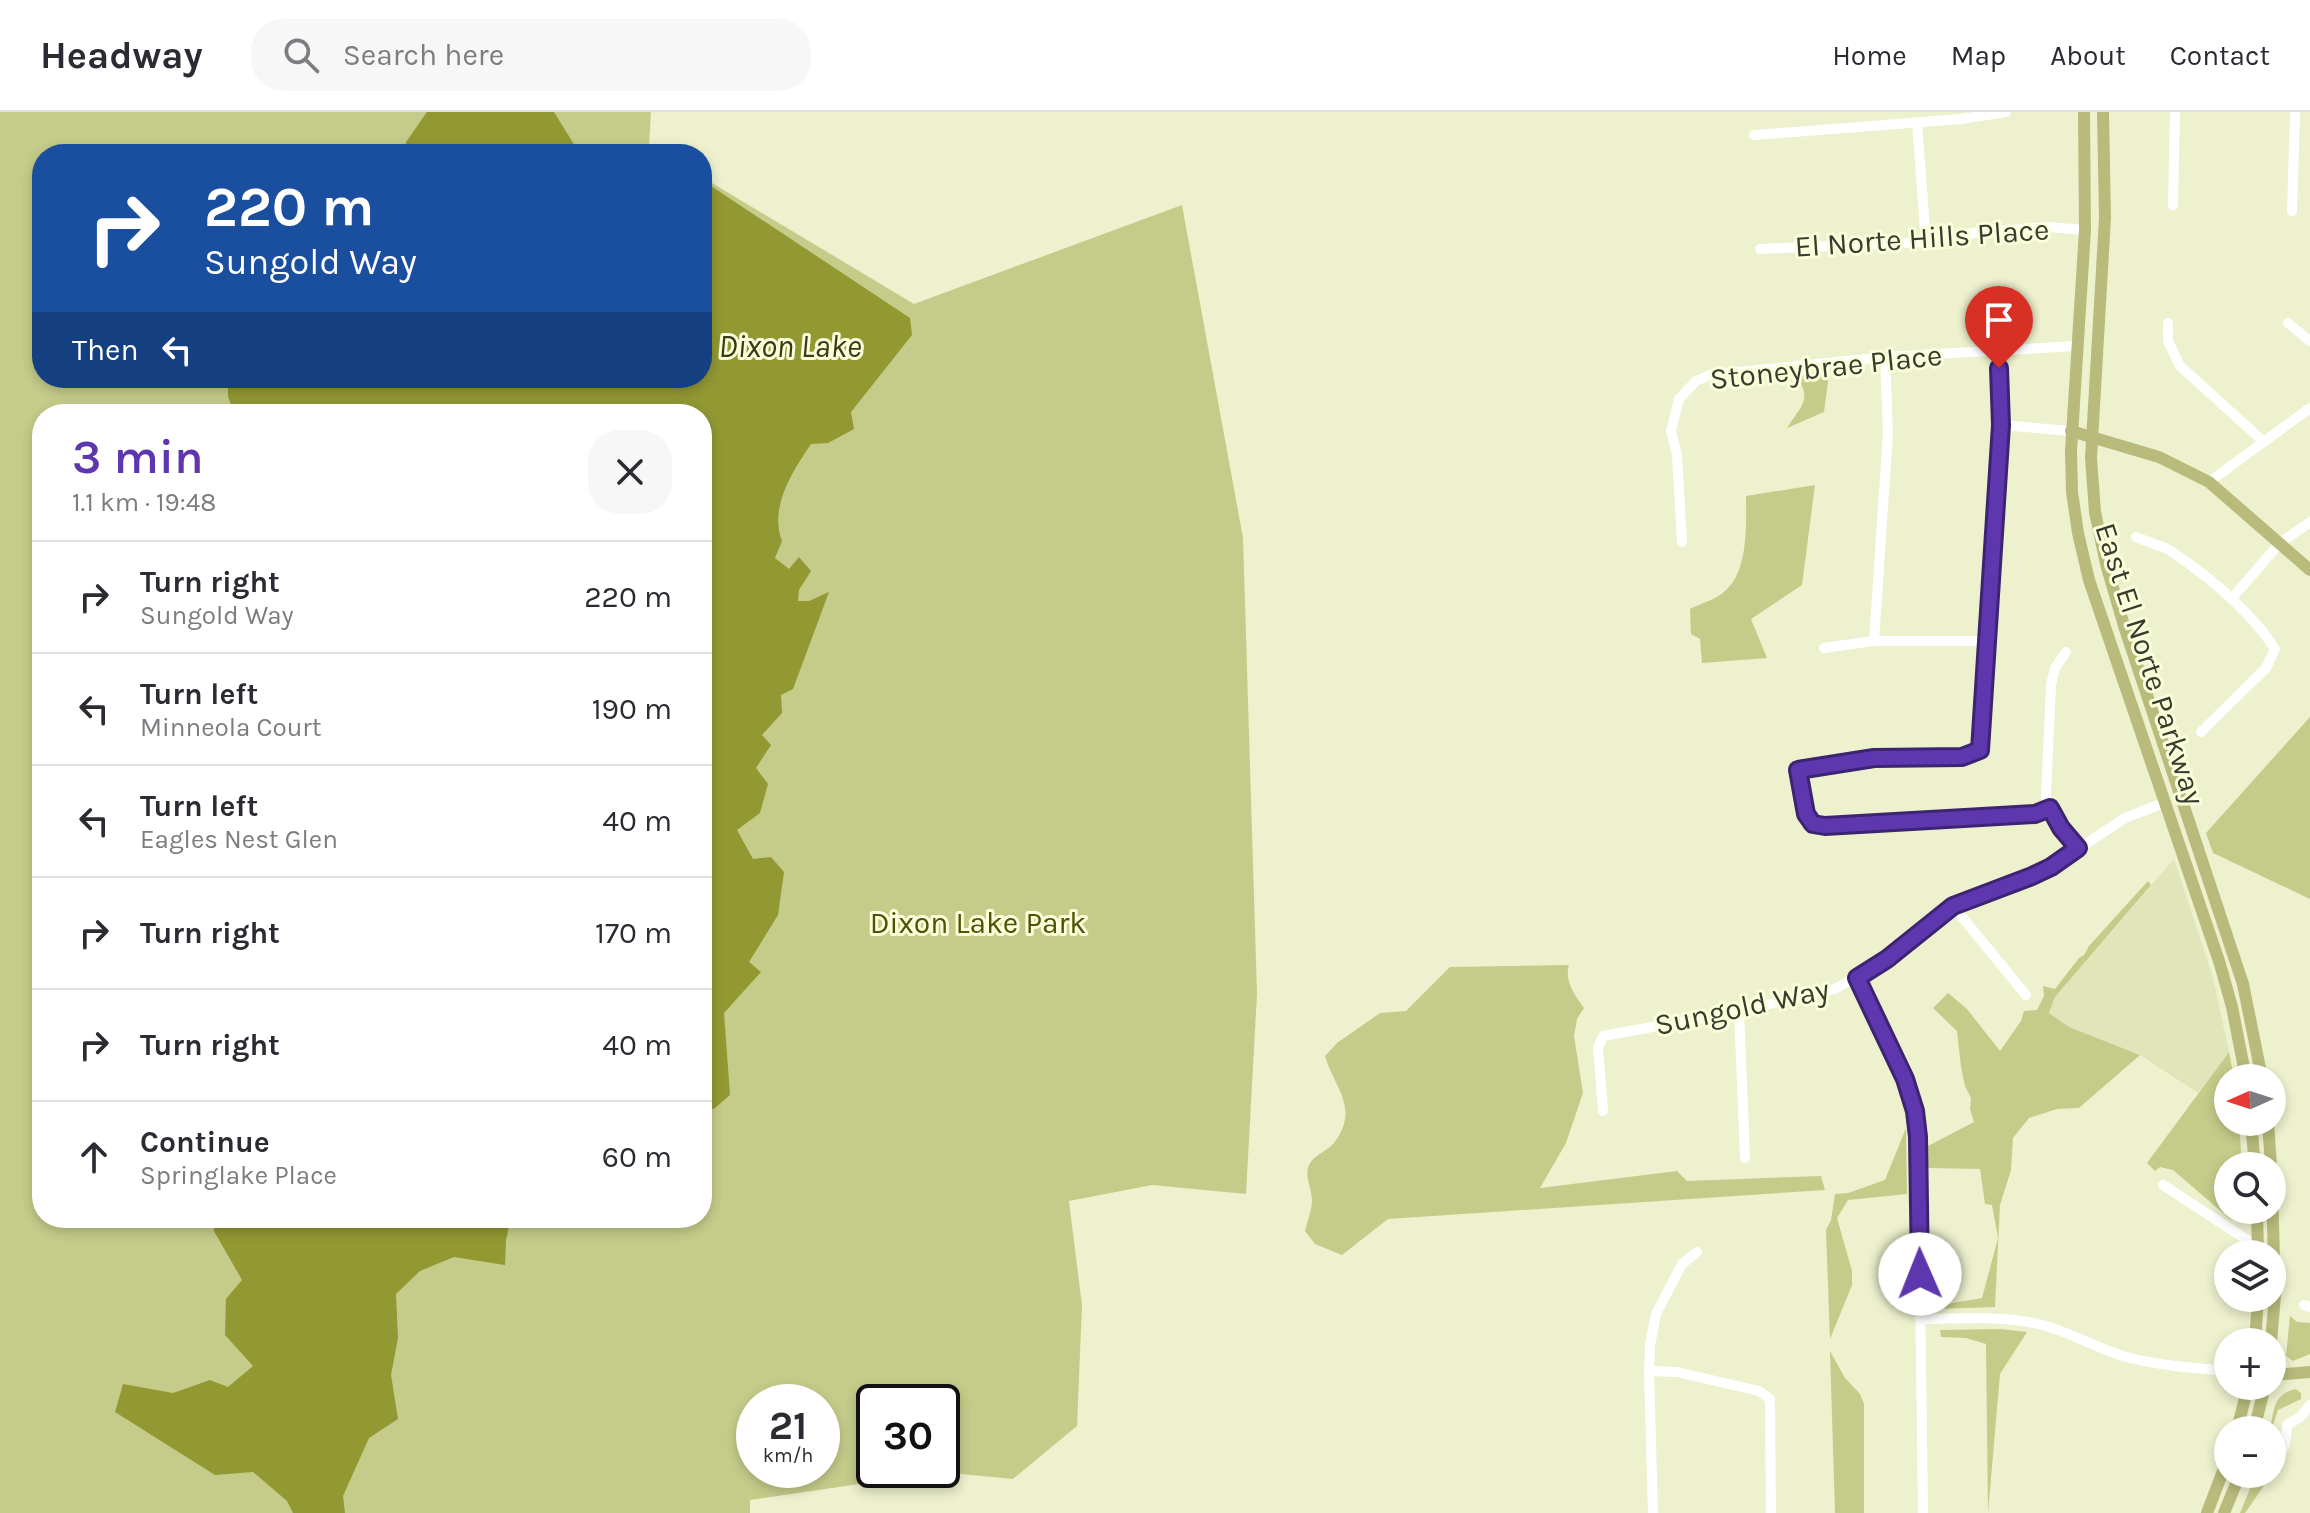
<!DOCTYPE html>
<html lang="en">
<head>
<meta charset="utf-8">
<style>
	body { margin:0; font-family:Karla,sans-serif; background:#f7f7f7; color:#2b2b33; height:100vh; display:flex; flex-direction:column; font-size:30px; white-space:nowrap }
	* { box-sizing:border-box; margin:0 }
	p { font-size:26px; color:#7c7c81 }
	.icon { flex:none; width:44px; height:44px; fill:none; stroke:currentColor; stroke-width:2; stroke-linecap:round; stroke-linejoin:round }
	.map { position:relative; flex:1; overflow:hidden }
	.drawer { position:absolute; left:32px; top:292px; width:680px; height:824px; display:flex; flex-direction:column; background:#fff; border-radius:32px; box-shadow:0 4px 12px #0003 }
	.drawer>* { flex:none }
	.hud { position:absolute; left:32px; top:32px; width:680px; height:244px; border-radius:32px; box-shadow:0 4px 12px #0003; background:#1a4fa0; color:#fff; overflow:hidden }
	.needle { width:52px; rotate:267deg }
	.buttons { position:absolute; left:2214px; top:952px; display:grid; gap:16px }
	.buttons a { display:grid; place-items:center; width:72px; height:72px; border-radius:50%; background:#fff; box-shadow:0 4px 12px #0003; font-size:40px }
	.speed { position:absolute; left:736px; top:1272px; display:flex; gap:16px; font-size:40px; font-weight:700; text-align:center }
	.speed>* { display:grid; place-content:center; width:104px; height:104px; border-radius:50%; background:#fff; box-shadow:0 4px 12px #0003; line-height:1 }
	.speed small { font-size:20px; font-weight:400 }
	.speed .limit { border:4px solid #111; border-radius:12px; background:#fff; color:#111 }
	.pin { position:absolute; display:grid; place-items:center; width:68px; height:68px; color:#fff; margin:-82px -34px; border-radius:50% 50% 50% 0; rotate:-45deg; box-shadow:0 0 8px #0007 }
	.pin .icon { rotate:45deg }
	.me { position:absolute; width:88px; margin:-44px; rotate:359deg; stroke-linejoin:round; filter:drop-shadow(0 0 6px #0008) }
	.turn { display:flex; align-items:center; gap:28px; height:168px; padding:0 40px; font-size:36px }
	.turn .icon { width:104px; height:104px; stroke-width:2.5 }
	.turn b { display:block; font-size:56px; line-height:68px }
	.then { display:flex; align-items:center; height:76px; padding:0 40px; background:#0003; gap:16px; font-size:30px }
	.round { display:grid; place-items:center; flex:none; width:84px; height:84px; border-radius:32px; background:#f7f7f7 }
	.headline { display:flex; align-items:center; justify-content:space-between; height:136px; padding:0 40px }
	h1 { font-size:48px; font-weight:600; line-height:60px; color:#5e37af }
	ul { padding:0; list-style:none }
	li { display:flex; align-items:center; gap:24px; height:112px; padding:0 40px; border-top:2px solid #e1e1e2 }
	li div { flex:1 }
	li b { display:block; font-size:30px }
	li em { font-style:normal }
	header { display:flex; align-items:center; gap:48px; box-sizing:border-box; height:112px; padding:0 40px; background:#fff; border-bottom:2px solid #e1e1e2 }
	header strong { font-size:38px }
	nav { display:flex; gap:44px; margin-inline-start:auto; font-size:28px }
	.search { width:560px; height:72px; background:#f7f7f7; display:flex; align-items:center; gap:20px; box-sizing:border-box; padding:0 28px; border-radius:32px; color:#7c7c81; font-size:30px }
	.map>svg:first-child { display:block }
	.built { fill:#e0e5ba }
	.green { fill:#c5cc8a; fill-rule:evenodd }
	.water { fill:#929832 }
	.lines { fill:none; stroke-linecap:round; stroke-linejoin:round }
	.minor { stroke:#fff; stroke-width:10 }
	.major { stroke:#b8bb7b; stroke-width:12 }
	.route-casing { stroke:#3d2472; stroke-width:20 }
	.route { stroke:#5e37af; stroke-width:14 }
	.labels { text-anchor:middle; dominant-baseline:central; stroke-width:6; stroke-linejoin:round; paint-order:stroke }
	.street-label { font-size:30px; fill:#393b2d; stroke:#fafedb }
	.park-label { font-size:30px; fill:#4e5202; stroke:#fafedb }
	.water-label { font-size:32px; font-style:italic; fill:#393c12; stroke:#fafedb }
</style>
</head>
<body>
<header>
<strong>Headway</strong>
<div class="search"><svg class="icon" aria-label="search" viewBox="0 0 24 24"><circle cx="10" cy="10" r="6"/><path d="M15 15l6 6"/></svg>Search here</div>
<nav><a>Home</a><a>Map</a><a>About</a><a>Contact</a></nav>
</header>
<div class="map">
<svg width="2310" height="1401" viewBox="0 0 2310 1401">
	<rect width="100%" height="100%" fill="#edf1ce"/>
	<polygon class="built" points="2174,747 2213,866 2229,940 2198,981 2140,943 2069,915 2049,901 2055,885"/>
	<g class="green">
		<path d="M0 0H651L649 33 664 42H42V266H702V65L914 192 1182 93 1243 426 1257 882 1246 1082 1152 1073 1069 1089 1082 1193 1077 1314 1013 1367 941 1360 750 1388V1401H0ZM42 302H702V1106H42ZM754 1290H822V1358H754ZM874 1290H942V1358H874Z"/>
		<path d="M1829 262 1824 300 1787 316C1801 294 1813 287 1796 264Z"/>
		<path d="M1815 373 1802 473 1751 507 1767 546 1702 551 1700 527 1691 522 1690 497C1700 492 1716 487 1724 480 1749 459 1746 413 1746 384Z"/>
		<polygon points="2310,605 2310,787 2213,741 2206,721"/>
		<polygon points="2148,769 2151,773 2055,885 2049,901 2069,915 2140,943 2079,996 2057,997 2029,1006 2013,1026 2011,1058 2000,1093 1995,1195 1939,1197 1935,1194 1982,1186 1998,1126 1992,1093 1985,1092 1980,1057 1928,1056 1928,1034 1974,1010 1970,997 1971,986 1965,974 1961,955 1957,919 1933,896 1948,881 1967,897 2000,939 2021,909 2024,899 2037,898 2044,884 2043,874 2055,877 2079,846 2084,843 2089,834"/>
		<path d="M1569 853C1564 869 1575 883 1584 896L1577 907 1574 924 1583 981 1566 1031 1540 1076 1677 1059 1687 1069 1821 1064 1825 1078 1388 1107 1342 1143 1315 1132 1305 1119C1307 1110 1312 1098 1312 1088 1312 1076 1303 1063 1310 1051 1315 1043 1327 1039 1334 1031 1360 996 1335 977 1325 944L1337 931 1380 901 1406 899 1450 855Z"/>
		<polygon points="2229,940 2234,966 2228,966 2228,1010 2239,1010 2242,1054 2228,1054 2228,1098 2244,1098 2235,1108 2230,1107 2173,1058 2160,1055 2155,1059 2147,1051"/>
		<polygon points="1906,1016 1907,1082 1848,1088 1837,1106 1852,1159 1852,1173 1830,1227 1826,1118 1831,1108 1835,1082 1848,1081 1885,1068"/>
		<polygon points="2290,1204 2297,1210 2310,1211 2310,1242 2293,1249 2286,1244"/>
		<polygon points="2000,1217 2027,1220 2000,1262 1988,1401 1986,1232 1966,1226 1941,1225 1940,1218"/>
		<polygon points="1830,1239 1845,1266 1860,1282 1864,1292 1864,1401 1835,1401"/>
		<path d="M2296 1277 2301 1281V1287L2278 1298 2273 1313 2278 1330 2273 1340 2275 1358 2245 1401H2240L2256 1362H2272V1318H2270C2274 1298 2273 1282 2296 1277Z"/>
	</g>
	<g class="water">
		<polygon points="427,0 554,0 580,42 405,42 406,30"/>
		<path d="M702 68 910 206 912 223 851 300 854 317 828 331 811 332C792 360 769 395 782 429L775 446 789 457 799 445 811 459 799 478 798 489H809L829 480 793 577 781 583 782 601 762 623 771 633 756 656 768 672 760 701 737 718 753 747 771 745 784 760 778 803 749 850 761 860 724 901 730 983 715 996 702 1001V302H333L314 294 287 302H235L228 285V275L241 268 271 266H702Z"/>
		<polygon points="213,1106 511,1106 506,1128 505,1153 454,1145 420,1159 396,1182 398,1226 391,1263 398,1307 369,1326 343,1384 345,1401 293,1401 287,1389 253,1360 215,1363 115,1300 123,1272 173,1281 210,1268 228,1275 253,1254 225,1223 226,1187 242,1168 214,1119"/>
	</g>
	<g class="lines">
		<g class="minor">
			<polyline points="1917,11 1926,130"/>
			<polyline points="1754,23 1961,7 2006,0"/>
			<polyline points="2173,93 2175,0"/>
			<polyline points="2292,99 2295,0"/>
			<polyline points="1760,137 1926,130 1980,120 2048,115 2085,118"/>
			<polyline points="2168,211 2168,229 2180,254 2264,330"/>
			<polyline points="2288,211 2310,229"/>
			<path d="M1998 238 2001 313 1980 638 1962 645 1874 646 1798 658C1800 677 1802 696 1813 712L1825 714 2035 702 2050 696"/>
			<polyline points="2001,313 2071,319"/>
			<polyline points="2209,370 2310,296"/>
			<path d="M2136 425C2147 430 2161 433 2171 439 2209 465 2250 498 2275 537L2266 556 2201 620"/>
			<polyline points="1682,430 1677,343 1671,319 1679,287 1696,269 1710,263 1885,245 2077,234"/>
			<polyline points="2232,486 2280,431 2310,410"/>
			<polyline points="1874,529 1888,321 1885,245"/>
			<polyline points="1824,536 1874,529 1986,529"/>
			<polyline points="2066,540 2055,556 2051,573 2046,684 2052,701 2078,736"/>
			<polyline points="1953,794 2026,883"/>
			<path d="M1857 866C1882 918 1911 968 1918 1025L1923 1401"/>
			<polyline points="1739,899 1745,1046"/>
			<polyline points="1603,999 1598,936 1603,924 1739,899 1835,877 1887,847 1953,794 2051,755 2125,706 2166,690"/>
			<polyline points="2163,1073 2258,1135"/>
			<polyline points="2304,1193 2310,1195"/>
			<path d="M1921 1207C1959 1207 2000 1203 2038 1212 2070 1219 2098 1238 2130 1246 2162 1254 2195 1256 2228 1259"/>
			<polyline points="1649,1259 1677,1260 1759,1279 1770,1287 1771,1401"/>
			<polyline points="2278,1346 2285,1333 2287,1313 2300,1305 2310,1293"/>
			<polyline points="1653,1401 1649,1259 1650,1233 1656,1202 1682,1152 1697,1140"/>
		</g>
		<g class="major">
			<polyline points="2084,0 2085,118 2071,339 2072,380 2078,421 2089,468 2220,852 2232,895 2246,966"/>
			<polyline points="2103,0 2105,106 2091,346 2095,400 2106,452 2125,517 2243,872 2262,966"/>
			<polyline points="2071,319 2159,345 2209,370 2310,458"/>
			<polyline points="2251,1010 2255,1054"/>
			<polyline points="2268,1010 2271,1054"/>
			<polyline points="2257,1098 2258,1142"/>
			<polyline points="2255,1230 2258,1186"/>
			<polyline points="2271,1230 2275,1184 2272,1075"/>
			<polyline points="2272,1263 2310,1260"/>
			<polyline points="2237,1318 2248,1274"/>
			<polyline points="2254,1318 2265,1274"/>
			<polyline points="2207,1401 2228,1346"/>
			<polyline points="2224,1401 2240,1362"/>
		</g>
	</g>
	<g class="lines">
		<defs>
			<polyline id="route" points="1920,1162 1918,1025 1915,999 1905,967 1857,866 1887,847 1953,794 2032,764 2051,755 2078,736 2061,716 2050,696 2035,702 1825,714 1813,712 1806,702 1798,658 1874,646 1962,645 1980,638 2001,313 1999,256"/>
		</defs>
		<use href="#route" class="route-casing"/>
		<use href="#route" class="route"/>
	</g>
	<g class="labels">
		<g class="street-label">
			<text transform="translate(1922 126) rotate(-4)">El Norte Hills Place</text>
			<text transform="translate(1826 255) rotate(-6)">Stoneybrae Place</text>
			<text transform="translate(2150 552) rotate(72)">East El Norte Parkway</text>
			<text transform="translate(1742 895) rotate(-12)">Sungold Way</text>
		</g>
		<g class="park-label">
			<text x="978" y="811">Dixon Lake Park</text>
		</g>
		<g class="water-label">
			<text x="790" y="234">Dixon Lake</text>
		</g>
	</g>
</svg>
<div class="buttons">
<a><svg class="needle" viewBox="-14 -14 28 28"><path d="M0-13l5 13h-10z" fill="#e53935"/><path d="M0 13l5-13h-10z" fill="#7c7c81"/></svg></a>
<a><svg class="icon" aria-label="search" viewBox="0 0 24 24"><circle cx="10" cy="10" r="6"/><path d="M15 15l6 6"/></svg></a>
<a><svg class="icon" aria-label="layers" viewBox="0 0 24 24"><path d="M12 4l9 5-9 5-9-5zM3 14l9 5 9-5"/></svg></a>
<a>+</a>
<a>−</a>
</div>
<div class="speed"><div>21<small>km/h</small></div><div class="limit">30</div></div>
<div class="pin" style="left:1999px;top:256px;background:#d93025"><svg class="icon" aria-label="arrive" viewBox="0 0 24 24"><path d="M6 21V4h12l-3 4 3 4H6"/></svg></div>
<svg class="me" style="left:1920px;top:1162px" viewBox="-20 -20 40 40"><circle r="19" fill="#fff"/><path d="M0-13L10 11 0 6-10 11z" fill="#5e37af"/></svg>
<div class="hud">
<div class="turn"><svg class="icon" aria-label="right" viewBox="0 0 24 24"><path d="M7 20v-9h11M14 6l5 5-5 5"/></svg><div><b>220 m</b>Sungold Way</div></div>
<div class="then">Then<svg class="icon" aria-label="left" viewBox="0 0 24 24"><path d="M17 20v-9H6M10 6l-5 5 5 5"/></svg></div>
</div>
<section class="drawer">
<div class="headline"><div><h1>3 min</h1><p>1.1 km · 19:48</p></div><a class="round"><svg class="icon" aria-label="close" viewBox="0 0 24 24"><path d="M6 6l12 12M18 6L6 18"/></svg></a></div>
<ul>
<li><svg class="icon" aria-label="right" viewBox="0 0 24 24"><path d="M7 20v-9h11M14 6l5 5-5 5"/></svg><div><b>Turn right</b><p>Sungold Way</p></div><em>220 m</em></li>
<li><svg class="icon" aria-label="left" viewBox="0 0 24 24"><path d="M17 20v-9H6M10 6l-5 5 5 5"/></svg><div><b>Turn left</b><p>Minneola Court</p></div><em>190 m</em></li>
<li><svg class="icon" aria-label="left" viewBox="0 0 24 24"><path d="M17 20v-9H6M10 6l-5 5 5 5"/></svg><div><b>Turn left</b><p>Eagles Nest Glen</p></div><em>40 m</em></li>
<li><svg class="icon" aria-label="right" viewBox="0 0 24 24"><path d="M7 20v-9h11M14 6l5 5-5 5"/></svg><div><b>Turn right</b></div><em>170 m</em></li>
<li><svg class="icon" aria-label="right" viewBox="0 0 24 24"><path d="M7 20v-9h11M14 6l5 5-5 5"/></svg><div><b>Turn right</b></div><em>40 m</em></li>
<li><svg class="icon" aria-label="ahead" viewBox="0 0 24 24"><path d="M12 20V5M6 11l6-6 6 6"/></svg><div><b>Continue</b><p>Springlake Place</p></div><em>60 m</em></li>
</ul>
</section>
</div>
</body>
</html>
